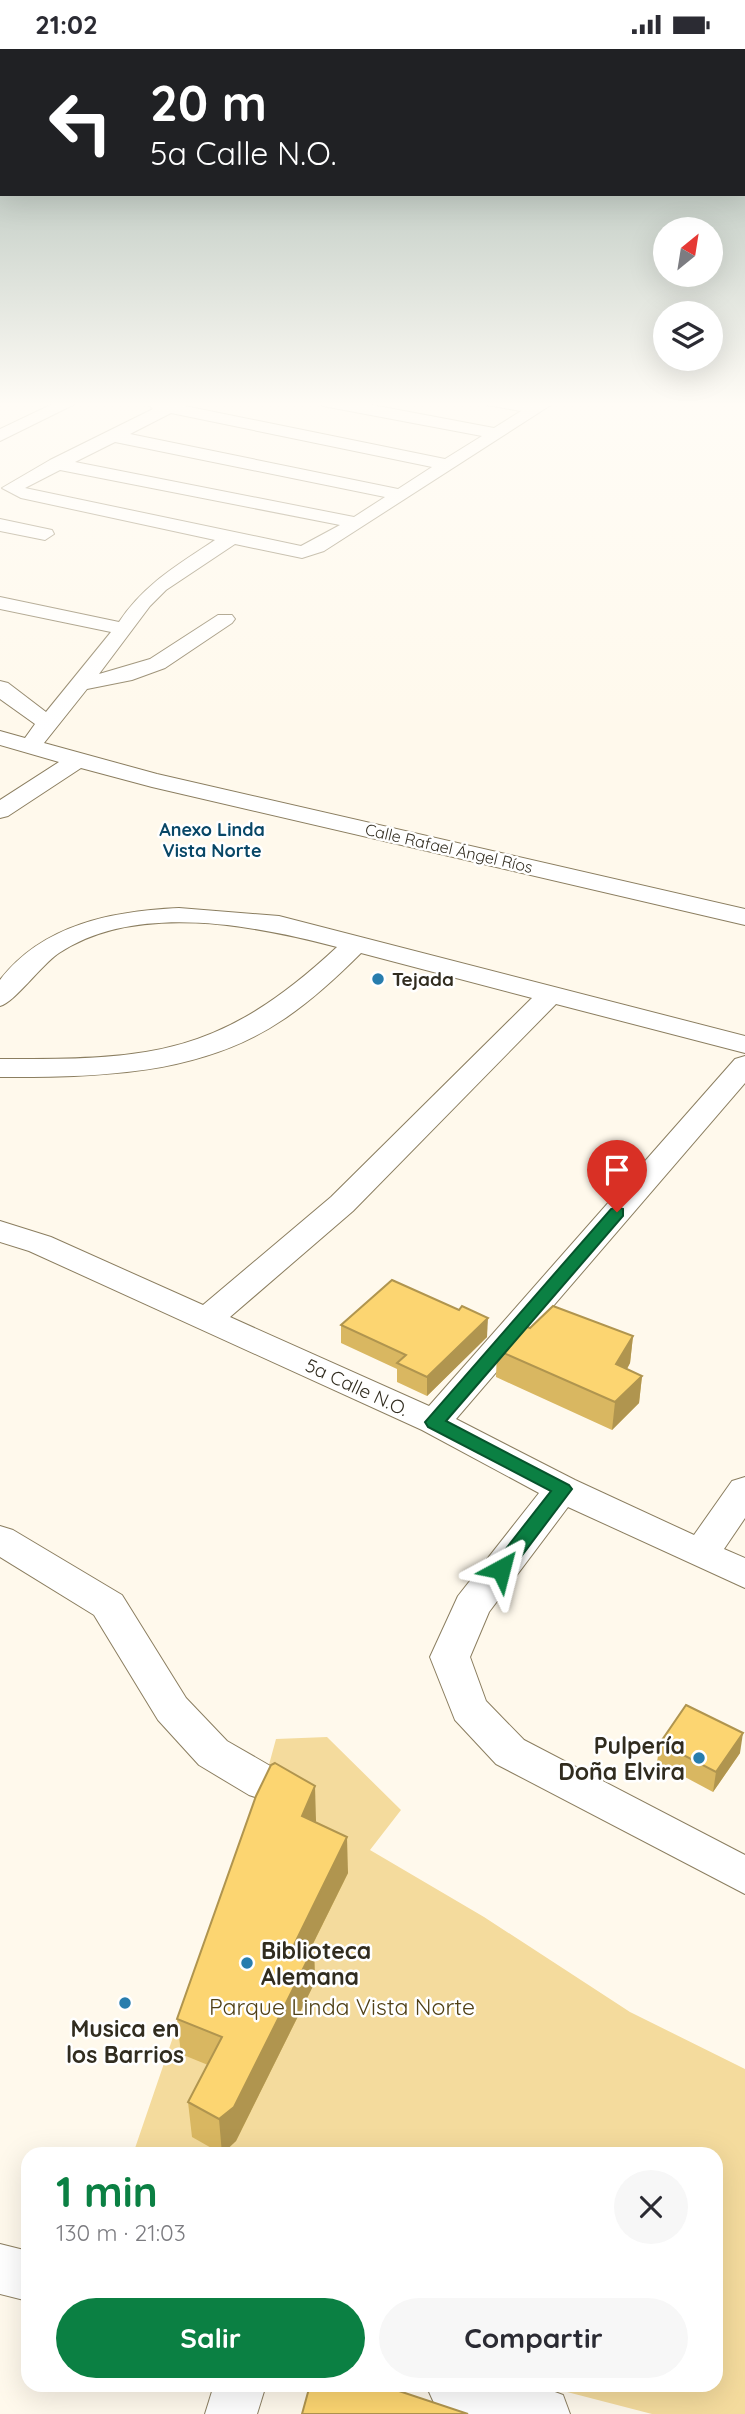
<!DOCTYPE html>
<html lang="es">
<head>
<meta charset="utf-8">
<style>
	body { margin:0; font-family:Quicksand,sans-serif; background:#f7f7f7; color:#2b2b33; height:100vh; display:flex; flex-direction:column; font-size:26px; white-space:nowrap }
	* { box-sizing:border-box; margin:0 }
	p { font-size:23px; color:#7c7c81 }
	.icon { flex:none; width:38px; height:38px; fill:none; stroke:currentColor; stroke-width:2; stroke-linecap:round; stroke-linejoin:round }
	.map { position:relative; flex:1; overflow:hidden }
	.panel { position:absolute; left:21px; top:2098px; width:702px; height:245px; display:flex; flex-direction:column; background:#fff; border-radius:21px; box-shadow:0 7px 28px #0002 }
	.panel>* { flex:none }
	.banner { position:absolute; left:0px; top:0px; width:746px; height:147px; box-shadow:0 7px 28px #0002; background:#202124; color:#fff; overflow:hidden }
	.needle { width:46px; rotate:30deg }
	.fabs { position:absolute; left:653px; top:168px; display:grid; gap:14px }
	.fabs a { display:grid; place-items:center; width:70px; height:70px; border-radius:50%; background:#fff; box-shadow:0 7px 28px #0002; font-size:35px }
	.pin { position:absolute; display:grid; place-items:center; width:60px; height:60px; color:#fff; margin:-72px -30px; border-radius:50% 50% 50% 0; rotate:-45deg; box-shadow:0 0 7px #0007 }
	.pin .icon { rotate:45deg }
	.me { position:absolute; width:77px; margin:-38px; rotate:38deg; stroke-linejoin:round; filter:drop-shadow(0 0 5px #0008) }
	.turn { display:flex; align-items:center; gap:24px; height:147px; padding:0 35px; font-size:32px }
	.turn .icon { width:91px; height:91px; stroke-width:2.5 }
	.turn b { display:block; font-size:49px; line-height:60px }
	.round { display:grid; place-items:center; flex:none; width:74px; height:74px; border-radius:37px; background:#f7f7f7 }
	.summary { display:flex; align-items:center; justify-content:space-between; height:119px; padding:0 35px }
	h1 { font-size:42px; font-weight:800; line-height:52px; color:#0b8043 }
	.cta { display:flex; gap:14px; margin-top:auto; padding:14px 35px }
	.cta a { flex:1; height:80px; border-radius:42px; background:#0b8043; color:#fff; font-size:28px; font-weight:800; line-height:80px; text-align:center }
	.cta a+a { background:#f7f7f7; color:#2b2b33 }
	.status { display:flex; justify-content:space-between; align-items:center; height:49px; padding:0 35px; background:#fff; direction:ltr }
	.status svg { height:19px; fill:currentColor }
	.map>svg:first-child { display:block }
	.green { fill:#f4db9d }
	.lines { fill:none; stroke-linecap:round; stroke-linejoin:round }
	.minor-casing { stroke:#8b7e60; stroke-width:2 }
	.minor { fill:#fff; fill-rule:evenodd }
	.wall { fill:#d9b761 }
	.shaded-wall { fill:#b0954f }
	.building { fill:#fcd571; stroke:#b0954f; stroke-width:2 }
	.route { fill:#0b8043; stroke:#07532c; stroke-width:2 }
	.poi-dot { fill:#287dad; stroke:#fff; stroke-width:2.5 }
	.labels { text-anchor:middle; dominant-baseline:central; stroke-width:5; stroke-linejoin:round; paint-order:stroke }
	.far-street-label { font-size:16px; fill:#312c1f; stroke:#fff }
	.far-neighbourhood-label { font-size:18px; font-weight:bold; fill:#084767; stroke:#fff }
	.poi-label { font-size:19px; font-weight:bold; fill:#312c1f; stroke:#fff; text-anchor:start }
	.street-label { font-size:19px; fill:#312c1f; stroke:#fff }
	.near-poi-label { font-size:23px; font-weight:bold; fill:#312c1f; stroke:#fff; text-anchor:end }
	.near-park-label { font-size:23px; fill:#504016; stroke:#fff }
</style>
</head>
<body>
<div class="status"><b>21:02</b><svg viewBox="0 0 49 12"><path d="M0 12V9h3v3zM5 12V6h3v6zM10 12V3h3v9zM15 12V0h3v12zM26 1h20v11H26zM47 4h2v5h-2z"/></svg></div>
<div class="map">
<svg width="745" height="2365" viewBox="0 0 745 2365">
	<rect width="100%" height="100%" fill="#fff9ec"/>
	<polygon class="green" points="327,1688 401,1761 370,1801 484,1868 630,1963 745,2020 745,2365 652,2365 540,2336 716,2336 716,2105 133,2105 236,1804 264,1734 276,1690"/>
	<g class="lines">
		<defs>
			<g id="minor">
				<polygon points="59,352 81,352 0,392 0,380"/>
				<path d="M151 352H190L185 357 445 410 482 387 323 357 315 352H351L494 379 521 362 487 356 485 352H557L324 502 302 509 235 495 166 541 150 557 99 625 150 610 218 566H232L235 570 232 574 165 619 132 631 87 640 44 694 157 725 745 860V876L152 738 81 719 8 767 0 769V751L59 713 0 696V682L25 689 35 675 0 650V632L8 634 46 663 111 583 0 560V548L119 573C144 535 179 515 215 491L21 449 2 439 50 411 153 360 149 356ZM171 364 432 418 398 440 130 385ZM115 393 385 448 354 468 75 413ZM60 421 340 476 301 497 25 439Z"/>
				<polygon points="0,470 52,481 54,485 45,491 0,482"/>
				<path d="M179 859 279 867 745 987V1004L556 955 353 1162 230 1268 429 1357 735 1010 745 1007V1034L456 1370 575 1431 694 1486 732 1432 745 1428V1469L724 1500 745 1509V1539L568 1458 489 1563 470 1608 486 1652 524 1691 745 1806V1845L496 1715 455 1671 430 1608 458 1547 539 1444 422 1381 29 1202 0 1193V1172L51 1188 203 1256 331 1148 532 949 361 904C337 928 312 951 284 970 200 1027 98 1028 0 1028V1010C152 1011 221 1006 337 898 254 876 136 853 59 904 41 916 14 954 0 957V931C43 875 113 862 179 859Z"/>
				<polygon points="0,1477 13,1481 122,1546 186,1649 227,1692 279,1722 285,1734 279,1746 264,1751 249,1746 199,1716 158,1671 94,1566 0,1508"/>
				<polygon points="0,2195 28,2202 28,2252 0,2245"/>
				<polygon points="214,2336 266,2336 257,2365 205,2365"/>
				<polygon points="426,2336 536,2336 563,2346 570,2365 461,2365 434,2354"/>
			</g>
		</defs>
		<use href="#minor" class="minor-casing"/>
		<use href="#minor" class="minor"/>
	</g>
	<g class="wall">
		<polygon points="341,1276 487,1288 427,1347 397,1333 397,1320 341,1294"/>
		<polygon points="530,1279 633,1287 630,1314 627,1320 642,1327 639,1354 612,1381 496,1328 497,1301"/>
		<polygon points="660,1694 740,1704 713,1743 657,1713"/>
		<polygon points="315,1737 315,1773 348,1824 311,1899 314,1898 315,1933 236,2092 222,2105 192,2088 188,2053 208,2016 181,2005 177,1970"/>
	</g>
	<g class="shaded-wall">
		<polygon points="488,1269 487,1288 427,1347 427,1328"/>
		<polygon points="633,1287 630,1314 614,1343 616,1315"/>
		<polygon points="642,1327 639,1354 612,1381 615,1353"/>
		<polygon points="743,1684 740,1704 713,1743 716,1723"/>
		<polygon points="315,1737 316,1772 303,1802 302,1767"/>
		<polygon points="347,1788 348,1824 291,1939 290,1904"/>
		<polygon points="314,1898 315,1933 236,2092 222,2105 219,2070"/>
	</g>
	<g class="building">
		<polygon points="392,1231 459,1261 462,1257 488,1269 427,1328 397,1314 406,1306 341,1276"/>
		<polygon points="553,1257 633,1287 616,1315 642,1327 615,1353 497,1301 519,1275 530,1279"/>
		<polygon points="686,1656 743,1684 716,1723 660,1694"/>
		<polygon points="275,1714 315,1737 302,1767 347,1788 290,1904 314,1898 234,2058 219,2070 188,2053 222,1988 177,1970 256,1747 271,1716"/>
		<polygon points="310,2336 381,2336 468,2365 302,2365"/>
	</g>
	<linearGradient id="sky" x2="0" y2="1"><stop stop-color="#a0b2a9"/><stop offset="0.52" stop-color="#fffcf6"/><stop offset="1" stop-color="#fffcf6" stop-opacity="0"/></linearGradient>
	<rect width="745" height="683" fill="url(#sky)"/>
	<polygon class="route" points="617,1158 623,1160 623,1167 446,1372 569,1436 572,1440 508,1525 494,1525 491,1520 494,1515 551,1442 428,1378 425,1373 611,1160"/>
	<g class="poi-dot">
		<circle cx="378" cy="930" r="7"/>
		<circle cx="699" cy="1709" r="7"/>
		<circle cx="247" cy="1914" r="7"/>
		<circle cx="125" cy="1954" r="7"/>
	</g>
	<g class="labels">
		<g class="far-street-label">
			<text transform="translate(449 799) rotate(13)">Calle Rafael Ángel Ríos</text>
		</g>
		<g class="far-neighbourhood-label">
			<text x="212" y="780">Anexo Linda<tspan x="212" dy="21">Vista Norte</tspan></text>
		</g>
		<g class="poi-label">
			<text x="392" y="930">Tejada</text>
		</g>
		<g class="street-label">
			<text transform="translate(357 1338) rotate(25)">5a Calle N.O.</text>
		</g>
		<g class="near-poi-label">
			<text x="685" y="1696">Pulpería<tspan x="685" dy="26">Doña Elvira</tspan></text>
			<text x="261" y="1901" text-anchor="start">Biblioteca<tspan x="261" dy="26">Alemana</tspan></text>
			<text x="125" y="1979" text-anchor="middle">Musica en<tspan x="125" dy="26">los Barrios</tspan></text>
		</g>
		<g class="near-park-label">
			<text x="342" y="1957">Parque Linda Vista Norte</text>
		</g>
	</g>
</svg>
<div class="fabs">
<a><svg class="needle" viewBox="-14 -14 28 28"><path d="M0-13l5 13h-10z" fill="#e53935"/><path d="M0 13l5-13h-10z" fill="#7c7c81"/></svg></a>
<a><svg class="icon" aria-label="layers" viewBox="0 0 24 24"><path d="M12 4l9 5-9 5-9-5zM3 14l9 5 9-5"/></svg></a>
</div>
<div class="pin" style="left:617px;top:1163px;background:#d93025"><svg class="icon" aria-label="arrive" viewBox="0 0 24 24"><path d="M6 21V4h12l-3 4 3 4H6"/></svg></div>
<svg class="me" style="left:501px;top:1520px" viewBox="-20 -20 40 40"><path d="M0-17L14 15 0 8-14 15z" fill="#0b8043" stroke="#fff" stroke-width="4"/></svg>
<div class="banner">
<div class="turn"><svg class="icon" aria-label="left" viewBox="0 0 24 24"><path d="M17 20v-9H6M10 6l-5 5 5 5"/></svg><div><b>20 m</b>5a Calle N.O.</div></div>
</div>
<section class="panel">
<div class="summary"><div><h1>1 min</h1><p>130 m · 21:03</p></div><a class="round"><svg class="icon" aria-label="close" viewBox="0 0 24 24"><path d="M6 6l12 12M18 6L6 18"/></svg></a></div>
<div class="cta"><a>Salir</a><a>Compartir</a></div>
</section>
</div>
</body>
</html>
